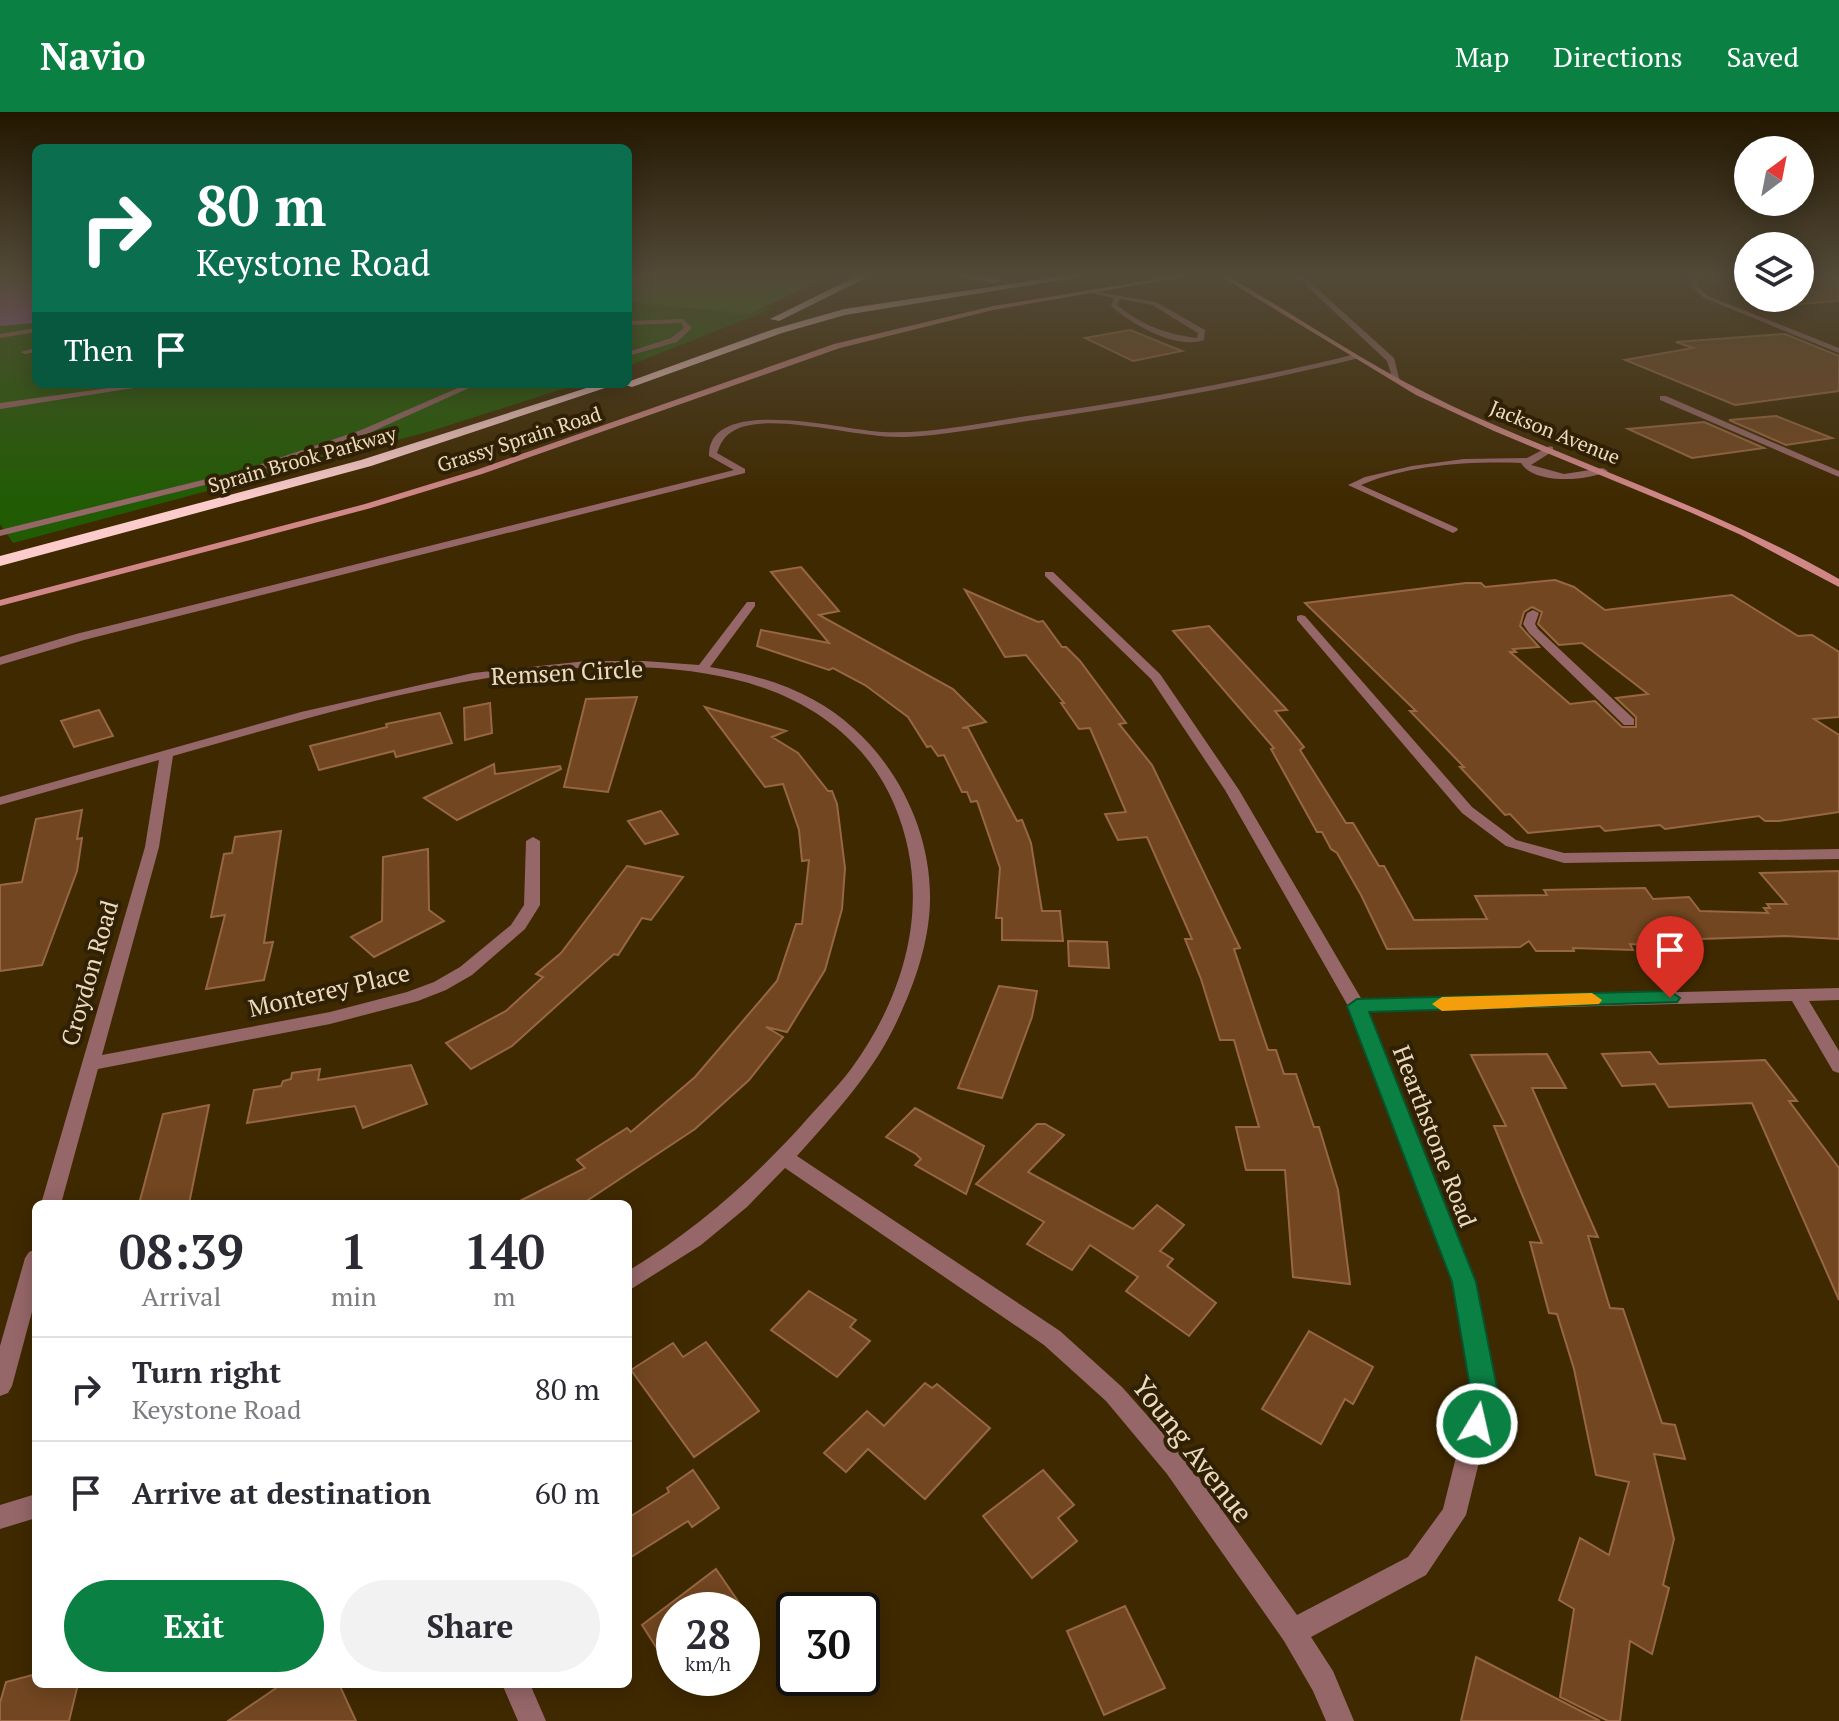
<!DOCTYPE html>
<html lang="en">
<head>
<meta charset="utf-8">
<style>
	body { margin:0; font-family:"PT Serif",serif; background:#f2f2f3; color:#2b2b33; height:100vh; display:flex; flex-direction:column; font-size:30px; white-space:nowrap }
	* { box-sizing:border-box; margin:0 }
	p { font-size:26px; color:#7c7c81 }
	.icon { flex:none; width:44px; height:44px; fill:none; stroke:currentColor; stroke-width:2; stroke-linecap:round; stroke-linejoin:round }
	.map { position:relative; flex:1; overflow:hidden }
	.panel { position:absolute; left:32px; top:1088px; width:600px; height:488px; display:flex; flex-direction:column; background:#fff; border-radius:12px; box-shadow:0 4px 20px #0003 }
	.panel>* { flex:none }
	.top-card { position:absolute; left:32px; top:32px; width:600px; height:244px; border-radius:12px; box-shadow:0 4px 20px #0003; background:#0b6e4f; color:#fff; overflow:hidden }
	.needle { width:52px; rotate:32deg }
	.buttons { position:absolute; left:1734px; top:24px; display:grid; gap:16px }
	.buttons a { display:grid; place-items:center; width:80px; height:80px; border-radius:50%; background:#fff; box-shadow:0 4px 20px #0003; font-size:40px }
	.speed { position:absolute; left:656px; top:1480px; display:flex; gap:16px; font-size:40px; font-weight:700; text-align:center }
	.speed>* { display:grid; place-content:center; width:104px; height:104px; border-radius:50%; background:#fff; box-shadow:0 4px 20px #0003; line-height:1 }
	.speed small { font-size:20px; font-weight:400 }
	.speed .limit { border:4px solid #111; border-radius:12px; background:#fff; color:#111 }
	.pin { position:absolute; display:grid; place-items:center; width:68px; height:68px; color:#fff; margin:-82px -34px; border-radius:50% 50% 50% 0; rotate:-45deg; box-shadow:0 0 8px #0007 }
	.pin .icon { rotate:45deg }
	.me { position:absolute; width:88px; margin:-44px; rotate:9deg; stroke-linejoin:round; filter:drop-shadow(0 0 6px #0008) }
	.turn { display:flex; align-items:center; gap:28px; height:168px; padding:0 32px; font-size:36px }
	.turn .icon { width:104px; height:104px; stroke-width:2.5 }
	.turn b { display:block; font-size:56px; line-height:68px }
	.then { display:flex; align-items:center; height:76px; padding:0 32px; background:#0003; gap:16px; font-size:30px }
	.eta { display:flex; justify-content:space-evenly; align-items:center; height:136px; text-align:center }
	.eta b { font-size:48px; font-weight:700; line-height:56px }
	.primary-button { display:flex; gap:16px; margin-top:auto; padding:16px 32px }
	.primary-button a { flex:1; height:92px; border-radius:48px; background:#0b8043; color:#fff; font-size:32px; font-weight:700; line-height:92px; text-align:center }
	.primary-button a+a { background:#f2f2f3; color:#2b2b33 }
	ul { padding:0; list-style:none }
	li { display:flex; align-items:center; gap:24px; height:104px; padding:0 32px; border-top:2px solid #e1e1e2 }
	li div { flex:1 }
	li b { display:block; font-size:30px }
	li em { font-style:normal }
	header { display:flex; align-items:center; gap:48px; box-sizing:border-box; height:112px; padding:0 40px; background:#0b8043; color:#fff }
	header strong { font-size:38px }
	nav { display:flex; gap:44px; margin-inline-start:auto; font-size:28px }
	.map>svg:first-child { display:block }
	.green { fill:#215c04 }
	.forest { fill:#306f17 }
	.water { fill:#9a5cab }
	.building { fill:#724620; stroke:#976742; stroke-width:2; fill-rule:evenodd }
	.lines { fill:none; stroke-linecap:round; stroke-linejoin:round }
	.lane { fill:#966768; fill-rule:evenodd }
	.street { fill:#966768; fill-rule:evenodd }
	.secondary { fill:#d18788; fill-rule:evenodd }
	.highway { fill:#fccccc; fill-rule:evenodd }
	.route { fill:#0b8043; stroke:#07532c; stroke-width:2 }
	.slow { fill:#f59e0b }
	.labels { text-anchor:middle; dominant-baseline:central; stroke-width:8; stroke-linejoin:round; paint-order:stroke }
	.far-street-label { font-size:20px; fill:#ecdbc0; stroke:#302104 }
	.street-label { font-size:24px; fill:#ecdbc0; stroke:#302104 }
	.near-street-label { font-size:28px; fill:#ecdbc0; stroke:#302104 }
</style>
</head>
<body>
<header>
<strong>Navio</strong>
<nav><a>Map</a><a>Directions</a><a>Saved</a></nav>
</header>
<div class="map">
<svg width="1839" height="1609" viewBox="0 0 1839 1609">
	<rect width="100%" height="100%" fill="#3f2900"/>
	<g class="green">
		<polygon points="36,182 36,272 578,272 431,319 13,431 0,412 0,192"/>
		<polygon points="628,186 774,196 628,254"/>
	</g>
	<polygon class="forest" points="628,164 831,164 749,202 628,190"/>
	<polygon class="water" points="0,164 36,164 36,211 0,214"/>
	<g class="building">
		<polygon points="1800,164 1839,164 1839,189 1800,192"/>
		<polygon points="1130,218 1182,239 1133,249 1085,226"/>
		<polygon points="1785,222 1839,244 1839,279 1735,293 1625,248 1693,236 1676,230"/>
		<polygon points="1776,304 1832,326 1786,333 1729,308"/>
		<polygon points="1704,310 1764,336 1692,346 1628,317"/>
		<polygon points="801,455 839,499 819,503 953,577 986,610 962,616 968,616 1017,709 1022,708 1031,731 1042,799 1060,799 1063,829 1002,828 1002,806 996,806 1000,756 977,689 971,690 967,680 962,680 944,643 938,644 931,634 927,635 908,605 865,573 833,556 829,558 757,534 761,518 829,531 771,460"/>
		<path d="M1555 468 1574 475 1605 498 1732 483 1798 524 1812 523 1839 540V605L1814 607 1839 623V700L1779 709H1765L1759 704 1665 717 1660 713 1605 719 1600 714 1528 721 1510 702 1505 703 1460 655H1464L1410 599H1416L1305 491 1466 471H1481L1485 475ZM1532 495 1542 500 1538 512 1559 533 1582 531 1648 582 1616 586 1636 605V615H1622L1595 589 1570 592 1510 540H1516L1513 537 1539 535 1520 514 1524 500Z"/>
		<polygon points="965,478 1038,510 1043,509 1062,535 1066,535 1080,549 1126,611 1119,612 1152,653 1240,836 1234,837 1268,938 1276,938 1284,962 1296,962 1314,1015 1319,1015 1338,1078 1350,1172 1293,1165 1285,1058 1246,1058 1236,1015 1259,1015 1234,928 1220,928 1201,867 1185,827 1192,827 1147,725 1118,728 1105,702 1126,700 1090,616 1079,617 1061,591 1064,591 1026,543 1005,545"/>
		<polygon points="1209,514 1287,598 1275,599 1304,635 1300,638 1346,711 1353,711 1379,754 1384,754 1414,808 1487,807 1475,784 1547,783 1544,778 1645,776 1653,787 1689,785 1700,799 1768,801 1764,796 1770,796 1767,792 1787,792 1760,761 1839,759 1839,827 1785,824 1643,829 1646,833 1630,832 1633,838 1573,836 1574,839 1536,839 1529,829 1520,835 1387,837 1361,783 1337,741 1331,737 1322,720 1317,720 1271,637 1274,636 1173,519"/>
		<polygon points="637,585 608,680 564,675 586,587"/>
		<polygon points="490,591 492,621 465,628 464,596"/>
		<polygon points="705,595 786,619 772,625 798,641 828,679 832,679 837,692 845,756 842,797 825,858 787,920 766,915 783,925 749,968 695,1017 582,1092 514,1092 585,1056 577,1048 627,1016 631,1020 695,965 777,869 796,812 802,812 809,748 802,749 799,718 783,672 765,675"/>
		<polygon points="99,598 113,624 74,635 61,609"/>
		<polygon points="440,601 452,631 396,645 394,639 319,658 310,634 387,615 386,612"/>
		<polygon points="494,652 495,662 560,654 561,657 457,708 424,686"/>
		<polygon points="82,698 77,727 82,726 77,759 42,853 0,859 0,773 22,770 36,707"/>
		<polygon points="661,699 678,722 645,732 628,709"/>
		<polygon points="281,719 264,831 273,830 264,868 206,877 225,803 211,805 224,742 232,741 235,725"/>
		<polygon points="428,737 429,798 444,809 374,845 351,825 382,809 383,745"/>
		<polygon points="627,754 683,765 651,808 642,806 618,843 614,842 512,934 471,957 446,931 506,899 543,865 536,862 561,841"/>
		<polygon points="1068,829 1107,830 1109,856 1069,854"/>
		<polygon points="999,874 1037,879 1032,905 1002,986 958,976"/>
		<polygon points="1650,940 1659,952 1765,948 1797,989 1789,989 1839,1056 1839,1188 1752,991 1669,995 1655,972 1622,974 1602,942"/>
		<polygon points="1547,942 1566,976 1532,976 1598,1125 1588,1124 1610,1196 1623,1197 1662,1311 1675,1313 1685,1347 1654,1342 1674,1427 1663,1473 1669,1476 1652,1542 1630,1529 1620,1609 1608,1609 1560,1585 1574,1497 1559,1488 1580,1426 1609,1443 1629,1370 1596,1363 1574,1257 1557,1202 1549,1201 1530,1130 1542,1131 1494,1014 1506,1014 1471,943"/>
		<polygon points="411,953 427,992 363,1016 355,994 247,1011 254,978 281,974 283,969 291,967 292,961 320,957 318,968"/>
		<polygon points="209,993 189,1092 139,1092 163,1002"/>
		<polygon points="915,996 984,1034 966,1082 915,1053 921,1047 916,1042 886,1025"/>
		<polygon points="1037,1012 1045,1012 1064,1023 1028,1060 1133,1117 1157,1093 1184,1113 1160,1139 1173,1147 1167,1154 1216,1191 1189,1224 1126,1179 1138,1165 1090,1133 1072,1158 1027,1132 1044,1110 976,1072"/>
		<polygon points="809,1179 856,1208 850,1215 870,1229 837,1265 771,1218"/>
		<polygon points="1309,1219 1373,1255 1353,1292 1345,1287 1321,1332 1262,1297"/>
		<polygon points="706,1230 759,1299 694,1345 631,1258 673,1231 683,1245"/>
		<polygon points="925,1271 932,1276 937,1272 990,1316 925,1387 868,1337 846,1360 824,1341 867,1299 884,1314"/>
		<polygon points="693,1358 719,1396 692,1415 688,1409 628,1447 628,1406 669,1380 667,1376"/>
		<polygon points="1043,1358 1074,1393 1058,1406 1077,1429 1032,1466 983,1404"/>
		<polygon points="716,1457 744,1498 674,1498 674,1563 642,1513"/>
		<polygon points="1125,1494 1165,1576 1104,1603 1067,1519"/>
		<polygon points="1476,1545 1600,1609 1461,1609"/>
		<polygon points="36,1562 36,1572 78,1572 69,1609 0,1609 0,1591 6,1570"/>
		<polygon points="282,1572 339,1572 356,1609 228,1609"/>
	</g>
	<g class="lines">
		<g class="lane">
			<path d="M1092 179 1156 190 1205 218 1204 228C1175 238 1132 212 1111 194L1114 186 1092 181ZM1120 187 1152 193 1198 221 1197 226C1165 222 1142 213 1117 193Z"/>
			<polygon points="683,207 692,216 677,230 628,244 628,240 671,226 684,216 681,211 628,213 628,209"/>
			<polygon points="36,216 36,220 0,226 0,222"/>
			<polygon points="36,236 36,240 25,242 21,240"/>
			<path d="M1356 242 1359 246C1254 272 1149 291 1042 307 996 313 950 323 904 325 858 327 772 299 735 318 724 324 721 330 717 341L745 357V361L84 528 0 553V545L76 522 734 358 709 344C708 281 847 319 883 320 933 322 984 310 1034 303 1142 287 1250 268 1356 242Z"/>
			<polygon points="138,272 159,272 0,297 0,291"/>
			<polygon points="467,272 478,272 367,322 253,361 0,424 0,418 247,357 361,318"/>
			<path d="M1550 334 1553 335V339L1531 353 1564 362 1603 356 1608 359C1588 369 1534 373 1521 351 1470 349 1408 353 1361 373L1457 416 1458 418 1453 421 1348 373 1365 365 1412 354 1464 347 1527 346Z"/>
			<polygon points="1533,498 1539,501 1535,512 1538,517 1634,607 1634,613 1624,613 1529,521 1523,512 1527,501"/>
		</g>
		<g class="street">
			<polygon points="1296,164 1303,164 1394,246 1400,270 1393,268 1387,249"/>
			<polygon points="1694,164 1700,164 1696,173 1708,184 1839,236 1839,241 1704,186 1690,173"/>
			<polygon points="1660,284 1666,284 1839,359 1839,365 1660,288"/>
			<path d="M1045 460H1053L1160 562 1239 678 1362 888 1839 876V888L1809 889 1839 939V961L1833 959 1792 889 1368 900 1475 1170 1496 1281 1466 1403 1426 1463 1311 1525 1333 1559 1354 1609H1326L1313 1579 1284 1529 1167 1362 1106 1289 1044 1233 785 1056 747 1095 701 1133 628 1179V1159C694 1119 749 1071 801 1014 817 995 836 977 851 957 908 879 933 784 894 692 865 624 803 583 733 567 559 526 341 597 173 644L159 735 102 943 330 900 407 880 434 870 460 855 511 813 524 793 526 729 533 725 540 729V793L525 817 472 863 446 878 418 889 330 912 98 957 61 1092H41L145 735 159 648 0 693V685L301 600 473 561 587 549H644L699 553 747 490H755V494L710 555C746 561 782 570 814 588 885 627 932 709 930 790 929 830 915 871 898 907 874 960 835 1001 797 1044L1060 1219 1122 1275 1185 1346 1297 1503 1408 1445 1443 1397 1472 1281 1453 1170 1348 894 1225 678 1151 567 1045 464Z"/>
			<polygon points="1301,503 1305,504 1472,695 1516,728 1564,741 1839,737 1839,747 1564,751 1506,734 1462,701 1297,508 1297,504"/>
			<polygon points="36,1137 36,1185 12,1274 8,1281 0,1284 0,1234 25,1146 29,1140"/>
			<polygon points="36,1382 36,1406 0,1417 0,1393"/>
			<polygon points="502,1572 530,1572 546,1609 518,1609"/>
		</g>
		<g class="secondary">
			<polygon points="1175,164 1190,164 993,198 840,236 482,362 371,396 0,494 0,488 365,392 476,358 834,232 993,194"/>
			<path d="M1220 164H1228C1301 207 1372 256 1450 293 1579 353 1715 396 1839 467V475L1741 423 1692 401 1494 319 1416 283Z"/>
		</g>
		<g class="highway">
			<polygon points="857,164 870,164 779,209 770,207"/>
			<polygon points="952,164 986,164 1001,168 996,171"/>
			<polygon points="1062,164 1087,164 845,203 782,221 632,275 622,272 774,217 844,197"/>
			<polygon points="599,272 617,272 371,354 0,454 0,444 361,348"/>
		</g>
	</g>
	<linearGradient id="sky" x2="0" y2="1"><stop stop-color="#231700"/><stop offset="0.42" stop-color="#524937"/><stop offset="1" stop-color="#524937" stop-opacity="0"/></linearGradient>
	<rect width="1839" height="389" fill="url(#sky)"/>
	<polygon class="route" points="1670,879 1680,886 1677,890 1369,900 1476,1170 1498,1281 1486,1320 1477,1324 1467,1320 1463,1312 1471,1281 1452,1170 1347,894 1357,887"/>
	<polygon class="slow" points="1592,881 1602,888 1599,892 1442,899 1432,892 1442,885"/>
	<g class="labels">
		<g class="far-street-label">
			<text transform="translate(1555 320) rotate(22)">Jackson Avenue</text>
			<text transform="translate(519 327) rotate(-18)">Grassy Sprain Road</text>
			<text transform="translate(302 347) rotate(-16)">Sprain Brook Parkway</text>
		</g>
		<g class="street-label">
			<text transform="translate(567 560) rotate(-3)">Remsen Circle</text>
			<text transform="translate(89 861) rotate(-74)">Croydon Road</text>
			<text transform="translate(329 878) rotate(-13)">Monterey Place</text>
			<text transform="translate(1435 1024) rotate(69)">Hearthstone Road</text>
		</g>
		<g class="near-street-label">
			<text transform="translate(1193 1337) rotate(52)">Young Avenue</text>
		</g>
	</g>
</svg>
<div class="buttons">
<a><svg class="needle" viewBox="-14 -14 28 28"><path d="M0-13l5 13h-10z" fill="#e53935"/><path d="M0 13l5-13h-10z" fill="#7c7c81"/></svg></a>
<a><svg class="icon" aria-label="layers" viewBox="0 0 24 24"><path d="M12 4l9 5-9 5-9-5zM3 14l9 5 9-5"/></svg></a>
</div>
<div class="speed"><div>28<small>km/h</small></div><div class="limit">30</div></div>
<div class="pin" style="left:1670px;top:886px;background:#d93025"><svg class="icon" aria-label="arrive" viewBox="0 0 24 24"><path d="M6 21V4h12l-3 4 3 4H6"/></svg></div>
<svg class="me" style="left:1477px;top:1312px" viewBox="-20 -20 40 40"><circle r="17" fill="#0b8043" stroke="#fff" stroke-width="3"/><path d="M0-11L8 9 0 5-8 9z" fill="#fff"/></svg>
<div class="top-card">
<div class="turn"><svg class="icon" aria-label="right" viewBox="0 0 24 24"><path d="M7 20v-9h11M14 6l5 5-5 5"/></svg><div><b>80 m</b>Keystone Road</div></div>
<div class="then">Then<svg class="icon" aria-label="arrive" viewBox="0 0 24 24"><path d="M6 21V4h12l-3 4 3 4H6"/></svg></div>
</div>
<section class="panel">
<div class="eta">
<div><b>08:39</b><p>Arrival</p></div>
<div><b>1</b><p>min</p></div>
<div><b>140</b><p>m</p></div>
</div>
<ul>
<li><svg class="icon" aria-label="right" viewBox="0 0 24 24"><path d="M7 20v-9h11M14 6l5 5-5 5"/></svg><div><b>Turn right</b><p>Keystone Road</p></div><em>80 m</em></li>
<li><svg class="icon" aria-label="arrive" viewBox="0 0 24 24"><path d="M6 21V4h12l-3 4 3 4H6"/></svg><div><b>Arrive at destination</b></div><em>60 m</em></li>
</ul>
<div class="primary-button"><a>Exit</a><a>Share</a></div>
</section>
</div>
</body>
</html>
